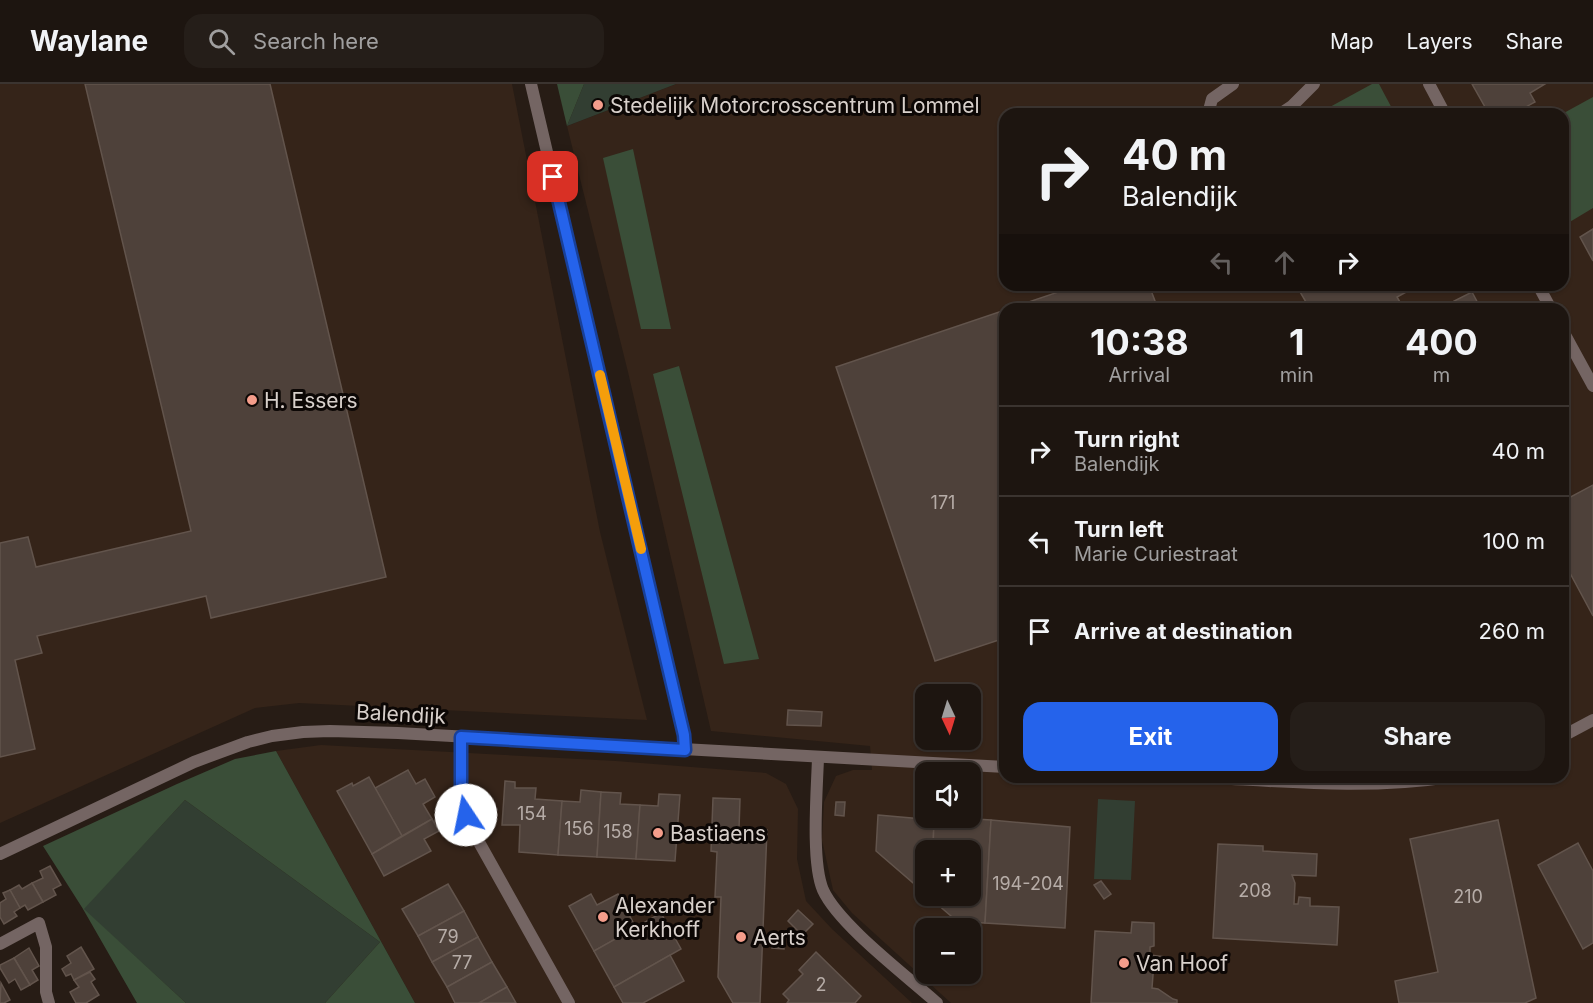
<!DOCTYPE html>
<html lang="en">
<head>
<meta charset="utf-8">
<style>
	body { margin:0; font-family:Inter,sans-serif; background:#251e19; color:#f1f3f6; height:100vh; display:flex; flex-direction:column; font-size:22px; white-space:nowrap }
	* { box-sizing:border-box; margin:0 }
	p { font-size:20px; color:#a09f9f }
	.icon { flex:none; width:33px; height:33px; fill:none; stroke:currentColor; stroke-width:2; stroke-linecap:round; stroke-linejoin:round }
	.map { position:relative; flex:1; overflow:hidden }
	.drawer { position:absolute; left:999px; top:219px; width:570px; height:480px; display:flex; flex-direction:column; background:#1d1510; border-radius:18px; box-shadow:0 2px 4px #0004,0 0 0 2px #3b3430 }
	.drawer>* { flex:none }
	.hud { position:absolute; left:999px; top:24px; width:570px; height:183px; border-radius:18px; box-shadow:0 2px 4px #0004,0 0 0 2px #3b3430; background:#1d1510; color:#f1f3f6; overflow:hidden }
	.needle { width:39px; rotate:176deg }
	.buttons { position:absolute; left:915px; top:600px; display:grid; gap:12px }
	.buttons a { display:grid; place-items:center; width:66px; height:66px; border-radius:12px; background:#1d1510; box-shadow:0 2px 4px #0004,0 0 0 2px #3b3430; font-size:30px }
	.pin { position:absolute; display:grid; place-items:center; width:51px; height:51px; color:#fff; margin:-26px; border-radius:12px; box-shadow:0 3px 9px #0006 }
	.me { position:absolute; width:66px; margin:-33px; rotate:349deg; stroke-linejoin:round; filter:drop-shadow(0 0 4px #0008) }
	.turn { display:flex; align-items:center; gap:21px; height:126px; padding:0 24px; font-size:27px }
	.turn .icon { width:78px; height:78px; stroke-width:2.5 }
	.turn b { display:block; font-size:42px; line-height:51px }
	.lanes { display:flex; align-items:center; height:57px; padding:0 24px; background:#0003; justify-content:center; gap:30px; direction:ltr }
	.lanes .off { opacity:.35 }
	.eta { display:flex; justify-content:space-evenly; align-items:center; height:102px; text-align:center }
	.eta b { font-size:36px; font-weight:700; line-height:42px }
	.action { display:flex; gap:12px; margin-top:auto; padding:12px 24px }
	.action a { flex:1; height:69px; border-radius:18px; background:#2563eb; color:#fff; font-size:24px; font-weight:700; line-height:69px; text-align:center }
	.action a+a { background:#251e19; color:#f1f3f6 }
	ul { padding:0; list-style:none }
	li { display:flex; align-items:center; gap:18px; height:90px; padding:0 24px; border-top:2px solid #3b3430 }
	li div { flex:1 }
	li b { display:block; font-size:22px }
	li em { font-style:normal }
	header { display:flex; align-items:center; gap:36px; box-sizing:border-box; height:84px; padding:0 30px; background:#1d1510; border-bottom:2px solid #3b3430 }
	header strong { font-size:28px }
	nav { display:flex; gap:33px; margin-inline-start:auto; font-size:21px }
	.search { width:420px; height:54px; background:#251e19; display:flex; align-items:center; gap:15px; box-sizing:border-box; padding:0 21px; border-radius:18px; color:#a09f9f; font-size:22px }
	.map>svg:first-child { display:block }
	.built { fill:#352419; fill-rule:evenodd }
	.green { fill:#323e32 }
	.forest { fill:#3a4e38 }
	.building { fill:#4e413a; stroke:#62544c; stroke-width:1.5 }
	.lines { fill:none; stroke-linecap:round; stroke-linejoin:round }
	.minor { stroke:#746563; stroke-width:12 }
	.route-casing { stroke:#184099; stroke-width:15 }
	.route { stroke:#2563eb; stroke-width:10 }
	.slow { stroke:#f59e0b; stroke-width:10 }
	.poi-dot { fill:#f49d8b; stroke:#0c0705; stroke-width:2 }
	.labels { text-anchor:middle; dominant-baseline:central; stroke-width:6; stroke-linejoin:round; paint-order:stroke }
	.number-label { font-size:18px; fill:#b6aca7 }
	.poi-label { font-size:21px; fill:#d8d0cb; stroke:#0c0705; text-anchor:start }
	.street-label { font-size:21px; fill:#d8d0cb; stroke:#0c0705 }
</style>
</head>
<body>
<header>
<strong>Waylane</strong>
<div class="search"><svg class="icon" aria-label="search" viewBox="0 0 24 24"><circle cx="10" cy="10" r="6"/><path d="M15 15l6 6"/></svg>Search here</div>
<nav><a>Map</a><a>Layers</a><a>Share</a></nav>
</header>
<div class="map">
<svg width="1593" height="919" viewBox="0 0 1593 919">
	<rect width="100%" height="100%" fill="#271c15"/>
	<g class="built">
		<polygon points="0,0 512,0 600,448 647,636 299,619 255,624 0,739"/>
		<path d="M676 0H1593V919H951L852 829 833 806 822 756 824 718 836 692 853 686H872L870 662 711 647 628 288 567 42ZM1005 30H1563V201H1005ZM1005 225H1563V693H1005ZM926 610H970V656H926ZM926 688H970V734H926ZM926 766H970V812H926ZM926 844H970V890H926Z"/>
		<polygon points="321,661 616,677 766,689 786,700 798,725 797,775 806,817 832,845 912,919 415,919 276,667"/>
	</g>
	<g class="green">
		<polygon points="584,0 676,0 567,42"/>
		<polygon points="1098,715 1135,717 1131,796 1094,795"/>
		<polygon points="185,716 380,858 325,919 186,919 83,825"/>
	</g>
	<g class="forest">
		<polygon points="557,0 584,0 567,42"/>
		<polygon points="1372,0 1379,0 1395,30 1317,30"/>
		<polygon points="1593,13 1593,124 1563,142 1562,30"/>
		<polygon points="633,65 671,245 641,245 603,74"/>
		<polygon points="679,282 688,315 759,575 724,580 653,290"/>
		<polygon points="276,667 415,919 325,919 380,858 185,716 84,825 186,919 137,919 83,825 43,762 177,700 235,675"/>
	</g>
	<g class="building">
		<polygon points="85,0 270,0 386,493 211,534 206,512 37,552 42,569 15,576 35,665 0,673 0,459 28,453 36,483 191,447"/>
		<polygon points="1472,0 1545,0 1530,9 1535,18 1513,30 1489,30"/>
		<polygon points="1593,145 1593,177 1580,153"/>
		<polygon points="1079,201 1149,201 1158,225 1008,225"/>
		<polygon points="1296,201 1419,201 1397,213 1404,225 1310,225"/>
		<polygon points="1472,208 1481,225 1458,225 1454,217"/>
		<polygon points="1005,226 1005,554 935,577 836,283"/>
		<polygon points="1593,401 1593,532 1563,476 1563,417"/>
		<polygon points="788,626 822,628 821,642 787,641"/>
		<polygon points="408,686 416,700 425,695 435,713 423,720 432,735 402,752 375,704"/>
		<polygon points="369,693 402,752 372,770 337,707 352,699 353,702"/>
		<polygon points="505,697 515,698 515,704 536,704 535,715 562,717 558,771 519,768 520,741 502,741"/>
		<polygon points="581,706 601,708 597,773 558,771 562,717 580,718"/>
		<polygon points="601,708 621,709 620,720 640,721 636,775 597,773"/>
		<polygon points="659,710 680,711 675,777 636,775 640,721 658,722"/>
		<polygon points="713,714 740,715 739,745 767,746 760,919 733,919 718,893 721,813 715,813 717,768 711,767"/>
		<polygon points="836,718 845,718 844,732 835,731"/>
		<polygon points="878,731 934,736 933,766 926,766 926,810 876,767"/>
		<polygon points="432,735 439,747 424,755 431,767 384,792 372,770"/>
		<polygon points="975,735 991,736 985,839 958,838 930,814 930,812 970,812 970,766 933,766 934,736 974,738"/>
		<polygon points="991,736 1070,743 1065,844 985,839"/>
		<polygon points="1498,736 1536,914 1525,919 1399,919 1395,897 1438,888 1410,755"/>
		<polygon points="1578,759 1593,787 1593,859 1583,865 1538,781"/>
		<polygon points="1218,760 1263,762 1263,767 1317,770 1316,792 1292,791 1295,799 1294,820 1298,820 1299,813 1310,814 1310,822 1339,823 1337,861 1213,854"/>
		<polygon points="50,782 61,801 53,805 56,811 43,818 32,799 43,794 40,787"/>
		<polygon points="1101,797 1111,810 1104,815 1094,801"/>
		<polygon points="32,799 43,818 28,826 25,821 20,824 10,806 19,801 22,805"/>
		<polygon points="448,800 464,827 418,852 402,825"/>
		<polygon points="10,806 20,824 14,828 17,832 4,840 0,833 0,819 6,815 3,809"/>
		<polygon points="591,810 597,821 618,810 636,844 594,867 569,822"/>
		<polygon points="798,826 813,840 802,851 788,837"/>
		<polygon points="464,827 478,853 432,878 418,852"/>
		<polygon points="661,829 681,865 614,903 594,867"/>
		<polygon points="1132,838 1154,839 1154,862 1150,863 1150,871 1165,873 1164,879 1154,878 1152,904 1158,905 1173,915 1177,916 1177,919 1091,919 1095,847 1131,849"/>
		<polygon points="478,853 492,878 447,903 432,878"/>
		<polygon points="773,853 784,853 784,865 772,864"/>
		<polygon points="81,863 94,885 74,896 71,890 66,892 62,885 71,879 67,872"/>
		<polygon points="29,864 39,882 32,886 38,896 30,901 14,874"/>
		<polygon points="816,868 861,912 855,919 787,919 789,916 783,910 803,890 799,886"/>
		<polygon points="670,871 684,897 643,919 623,919 614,903"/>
		<polygon points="14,874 30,901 21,906 15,895 9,899 0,884 0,881"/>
		<polygon points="492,878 507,903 479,919 455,919 447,903"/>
		<polygon points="90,888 95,895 91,898 99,911 86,919 76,919 70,908 79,903 74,896"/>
		<polygon points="1,899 10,916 4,919 0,919"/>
		<polygon points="507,903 516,919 479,919"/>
	</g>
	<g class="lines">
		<g class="minor">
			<polyline points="531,0 684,651 685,666"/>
			<polyline points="1429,0 1445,30"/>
			<polyline points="1208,30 1212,15 1233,0"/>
			<polyline points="1280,30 1292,22 1314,0"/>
			<polyline points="1538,201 1551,225"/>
			<polyline points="1563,247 1593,302"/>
			<polyline points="1563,652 1593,636"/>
			<path d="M461 653C460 693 458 713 475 751L569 919"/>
			<path d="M818 674C817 706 811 778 823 806 839 841 907 892 937 919"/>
			<path d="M1195 693C1281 697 1365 706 1450 693"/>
			<polyline points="0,770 194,678 248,658 272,652 303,648 330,647 398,649 1005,683"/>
			<polyline points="0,860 39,839 46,863 46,908 49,919"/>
		</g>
	</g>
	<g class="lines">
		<defs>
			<polyline id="route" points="466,731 461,712 461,653 685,666 684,651 553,93"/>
		</defs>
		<use href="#route" class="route-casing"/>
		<use href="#route" class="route"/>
		<polyline class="slow" points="600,291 641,465"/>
	</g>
	<g class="poi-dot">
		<circle cx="598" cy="21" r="6"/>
		<circle cx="252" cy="316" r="6"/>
		<circle cx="658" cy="749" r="6"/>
		<circle cx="603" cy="833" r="6"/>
		<circle cx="741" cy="853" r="6"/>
		<circle cx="1124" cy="879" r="6"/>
	</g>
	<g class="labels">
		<g class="number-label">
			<text x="943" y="418">171</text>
			<text x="532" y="729">154</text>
			<text x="579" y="744">156</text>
			<text x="618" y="747">158</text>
			<text x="1028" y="799">194-204</text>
			<text x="1255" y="806">208</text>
			<text x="1468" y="812">210</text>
			<text x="448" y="852">79</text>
			<text x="462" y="878">77</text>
			<text x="821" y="900">2</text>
		</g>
		<g class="poi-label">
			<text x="610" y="21">Stedelijk Motorcrosscentrum Lommel</text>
			<text x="264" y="316">H. Essers</text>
			<text x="670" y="749">Bastiaens</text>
			<text x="615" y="821">Alexander<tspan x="615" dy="24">Kerkhoff</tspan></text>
			<text x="753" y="853">Aerts</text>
			<text x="1136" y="879">Van Hoof</text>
		</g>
		<g class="street-label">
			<text transform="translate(401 630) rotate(3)">Balendijk</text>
		</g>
	</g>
</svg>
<div class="buttons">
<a><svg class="needle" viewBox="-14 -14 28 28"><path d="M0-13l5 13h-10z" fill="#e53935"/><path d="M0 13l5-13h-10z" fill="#a09f9f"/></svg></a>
<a><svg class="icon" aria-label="sound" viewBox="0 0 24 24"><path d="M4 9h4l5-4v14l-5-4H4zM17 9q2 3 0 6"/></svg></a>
<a>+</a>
<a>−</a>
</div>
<div class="pin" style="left:553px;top:93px;background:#d93025"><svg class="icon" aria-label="arrive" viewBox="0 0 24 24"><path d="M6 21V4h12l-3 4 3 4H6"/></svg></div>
<svg class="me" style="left:466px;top:731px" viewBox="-20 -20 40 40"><circle r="19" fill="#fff"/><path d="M0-13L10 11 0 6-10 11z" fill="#2563eb"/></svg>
<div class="hud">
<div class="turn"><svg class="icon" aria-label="right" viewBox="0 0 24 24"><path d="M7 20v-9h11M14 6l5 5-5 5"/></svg><div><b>40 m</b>Balendijk</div></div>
<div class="lanes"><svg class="icon off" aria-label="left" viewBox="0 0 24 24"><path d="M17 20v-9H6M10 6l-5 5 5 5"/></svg><svg class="icon off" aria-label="ahead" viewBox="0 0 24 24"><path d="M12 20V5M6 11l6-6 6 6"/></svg><svg class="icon" aria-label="right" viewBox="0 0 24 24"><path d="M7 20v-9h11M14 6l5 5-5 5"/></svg></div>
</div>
<section class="drawer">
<div class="eta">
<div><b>10:38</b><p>Arrival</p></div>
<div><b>1</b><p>min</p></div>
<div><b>400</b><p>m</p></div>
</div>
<ul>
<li><svg class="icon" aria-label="right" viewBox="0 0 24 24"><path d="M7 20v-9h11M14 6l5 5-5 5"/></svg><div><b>Turn right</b><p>Balendijk</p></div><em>40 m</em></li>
<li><svg class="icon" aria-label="left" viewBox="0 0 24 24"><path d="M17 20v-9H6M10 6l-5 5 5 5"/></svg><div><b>Turn left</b><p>Marie Curiestraat</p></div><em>100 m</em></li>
<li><svg class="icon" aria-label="arrive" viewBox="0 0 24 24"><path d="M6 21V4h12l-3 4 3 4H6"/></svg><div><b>Arrive at destination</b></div><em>260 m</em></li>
</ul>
<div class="action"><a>Exit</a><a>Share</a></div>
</section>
</div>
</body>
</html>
